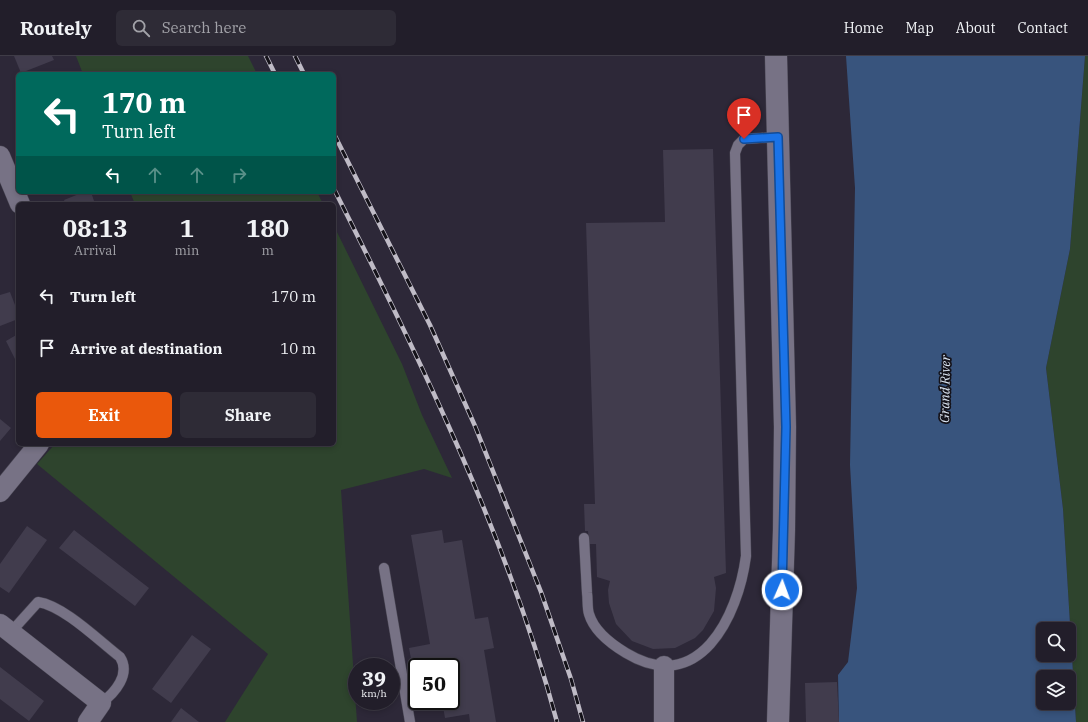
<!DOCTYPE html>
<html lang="en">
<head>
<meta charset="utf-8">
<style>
	body { margin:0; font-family:"IBM Plex Serif",serif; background:#2e2b36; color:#f1f3f6; height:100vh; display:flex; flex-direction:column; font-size:15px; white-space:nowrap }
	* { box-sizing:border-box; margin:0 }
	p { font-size:13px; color:#a2a2a8 }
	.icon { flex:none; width:22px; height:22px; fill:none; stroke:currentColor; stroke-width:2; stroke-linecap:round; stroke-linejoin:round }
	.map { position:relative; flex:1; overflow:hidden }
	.sheet { position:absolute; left:16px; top:146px; width:320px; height:244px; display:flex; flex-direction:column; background:#221e2a; border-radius:6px; box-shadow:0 2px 6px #0003,0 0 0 1px #3f3c47 }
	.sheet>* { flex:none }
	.hud { position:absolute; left:16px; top:16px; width:320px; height:122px; border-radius:6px; box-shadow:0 2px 6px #0003,0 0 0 1px #3f3c47; background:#00695c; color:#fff; overflow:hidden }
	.fabs { position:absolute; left:1036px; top:566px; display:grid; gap:8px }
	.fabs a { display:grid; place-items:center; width:40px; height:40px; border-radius:6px; background:#221e2a; box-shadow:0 2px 6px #0003,0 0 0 1px #3f3c47; font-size:20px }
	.speed { position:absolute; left:348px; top:602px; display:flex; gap:8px; font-size:20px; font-weight:700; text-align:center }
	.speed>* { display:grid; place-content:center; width:52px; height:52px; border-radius:50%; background:#221e2a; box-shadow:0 2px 6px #0003,0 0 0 1px #3f3c47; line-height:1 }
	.speed small { font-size:10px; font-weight:400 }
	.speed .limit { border:2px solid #111; border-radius:6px; background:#fff; color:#111 }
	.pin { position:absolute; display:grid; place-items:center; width:34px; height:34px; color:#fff; margin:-41px -17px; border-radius:50% 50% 50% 0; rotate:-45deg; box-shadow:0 0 4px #0007 }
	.pin .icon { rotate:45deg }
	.me { position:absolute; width:44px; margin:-22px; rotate:2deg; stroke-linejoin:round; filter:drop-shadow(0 0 3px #0008) }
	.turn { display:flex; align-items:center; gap:14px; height:84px; padding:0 20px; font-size:18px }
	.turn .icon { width:52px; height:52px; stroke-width:2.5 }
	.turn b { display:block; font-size:28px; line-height:34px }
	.lanes { display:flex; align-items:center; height:38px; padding:0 20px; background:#0003; justify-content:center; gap:20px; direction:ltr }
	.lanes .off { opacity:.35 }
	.eta { display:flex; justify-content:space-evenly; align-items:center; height:68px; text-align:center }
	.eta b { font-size:24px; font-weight:700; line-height:28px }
	.button { display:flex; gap:8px; margin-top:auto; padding:8px 20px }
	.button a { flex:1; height:46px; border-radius:6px; background:#ea580c; color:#fff; font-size:16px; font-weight:700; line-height:46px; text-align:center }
	.button a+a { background:#2e2b36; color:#f1f3f6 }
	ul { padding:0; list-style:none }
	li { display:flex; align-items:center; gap:12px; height:52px; padding:0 20px }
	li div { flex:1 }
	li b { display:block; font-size:15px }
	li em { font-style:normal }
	header { display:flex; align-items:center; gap:24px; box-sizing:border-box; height:56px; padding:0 20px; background:#221e2a; border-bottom:1px solid #3f3c47 }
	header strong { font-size:19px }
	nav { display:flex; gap:22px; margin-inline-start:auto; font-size:14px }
	.search { width:280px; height:36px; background:#2e2b36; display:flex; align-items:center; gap:10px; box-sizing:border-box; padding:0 14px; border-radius:6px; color:#a2a2a8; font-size:15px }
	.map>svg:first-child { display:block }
	.green { fill:#2e442d }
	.water { fill:#38547d; fill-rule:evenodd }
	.building { fill:#413c4d }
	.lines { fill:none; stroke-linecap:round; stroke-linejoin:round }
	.lane-casing { stroke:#4a4754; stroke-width:11 }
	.street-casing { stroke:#4a4754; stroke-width:21 }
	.secondary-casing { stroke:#4a4754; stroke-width:23 }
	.lane { stroke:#777285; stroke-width:10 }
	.street { stroke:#777285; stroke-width:20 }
	.secondary { stroke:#777285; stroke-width:22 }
	.rail-casing { stroke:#bfbbc6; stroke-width:4.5 }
	.rail { stroke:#141219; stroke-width:3; stroke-dasharray:9; stroke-linecap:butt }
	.route-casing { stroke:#114b97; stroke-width:10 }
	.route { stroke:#1a73e8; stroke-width:7 }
	.labels { text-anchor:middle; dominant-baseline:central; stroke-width:3.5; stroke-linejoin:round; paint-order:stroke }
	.water-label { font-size:13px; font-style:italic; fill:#dae4f1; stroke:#141219 }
</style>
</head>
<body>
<header>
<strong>Routely</strong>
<div class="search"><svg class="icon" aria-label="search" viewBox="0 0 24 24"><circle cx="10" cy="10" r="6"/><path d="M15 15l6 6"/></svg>Search here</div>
<nav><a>Home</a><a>Map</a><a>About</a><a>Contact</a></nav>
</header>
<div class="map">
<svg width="1088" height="666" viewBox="0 0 1088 666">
	<rect width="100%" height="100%" fill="#2d2838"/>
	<g class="green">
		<polygon points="76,0 248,0 257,18 83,18"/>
		<polygon points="1085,0 1088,0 1088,666 1076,666 1063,453 1046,312 1070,193"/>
		<polygon points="130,136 317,136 323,148 135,148"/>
		<polygon points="334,170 402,308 422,359 452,422 424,413 341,434 357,666 225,666 268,598 37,408 55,388 334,388"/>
	</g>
	<path class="water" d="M846 0H1085L1070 193 1046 312 1063 453 1076 666H839L838 619 848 606 857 532 850 409 855 132ZM1043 573H1069V599H1043ZM1043 621H1069V647H1043Z"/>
	<g class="building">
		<polygon points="14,0 52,0 54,4 21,17"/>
		<polygon points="713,93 726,517 714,521 716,532 714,555 703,574 695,582 675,592 653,593 632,585 616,568 609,547 608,534 610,525 597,521 596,488 589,488 588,475 585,475 584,448 595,448 586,167 665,166 663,94"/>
		<polygon points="84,136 91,136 95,148 66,148 64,144"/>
		<polygon points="10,236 18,257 18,263 0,270 0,239"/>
		<polygon points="18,278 18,309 6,285"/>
		<polygon points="0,363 11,372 0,385"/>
		<polygon points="27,470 47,484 9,537 0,531 0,508"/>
		<polygon points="74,474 149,532 135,550 59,492"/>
		<polygon points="442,474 444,487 462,484 475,563 488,561 494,592 484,594 496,666 470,666 469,658 445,662 442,645 451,645 451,611 436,611 435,604 412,608 409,592 430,588 411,479"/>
		<polygon points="192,579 211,593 171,647 152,633"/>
		<polygon points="0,611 44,645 29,665 0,643"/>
		<polygon points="837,626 839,666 806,666 805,627"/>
		<polygon points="181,652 199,666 171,666"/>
	</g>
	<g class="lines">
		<defs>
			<g id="lane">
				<path d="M584 482C585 500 586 519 587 537 588 543 587 552 589 558 594 575 611 588 626 597 699 641 738 561 746 500L735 97 738 89 744 83 778 81"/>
				<polyline points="384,512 410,666"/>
				<path d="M11 576 38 546C64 550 98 584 120 601 131 618 115 637 101 647"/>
			</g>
			<g id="street">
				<polyline points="0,100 20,148"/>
				<polyline points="0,436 39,388"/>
				<polyline points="0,568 101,647 88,666"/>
				<polyline points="664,610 664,666"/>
			</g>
			<polyline id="secondary" points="776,0 785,371 784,474 778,666"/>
		</defs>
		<use href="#lane" class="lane-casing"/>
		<use href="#street" class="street-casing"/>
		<use href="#secondary" class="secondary-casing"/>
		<use href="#lane" class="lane"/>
		<use href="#street" class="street"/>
		<use href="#secondary" class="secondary"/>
		<defs>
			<g id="rail">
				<polyline points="266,0 275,18"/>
				<polyline points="295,0 304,18"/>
				<polyline points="334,78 430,269 475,370 541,536 571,623 583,666"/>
				<path d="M334 133C421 306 507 479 557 666"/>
			</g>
		</defs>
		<use href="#rail" class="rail-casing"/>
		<use href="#rail" class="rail"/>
	</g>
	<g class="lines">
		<defs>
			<polyline id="route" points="744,83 778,81 786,371 782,534"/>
		</defs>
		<use href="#route" class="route-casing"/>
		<use href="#route" class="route"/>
	</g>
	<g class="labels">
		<g class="water-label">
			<text transform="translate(945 333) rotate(-89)">Grand River</text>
		</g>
	</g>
</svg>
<div class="fabs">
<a><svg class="icon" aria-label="search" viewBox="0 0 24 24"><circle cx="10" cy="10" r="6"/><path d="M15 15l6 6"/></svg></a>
<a><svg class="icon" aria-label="layers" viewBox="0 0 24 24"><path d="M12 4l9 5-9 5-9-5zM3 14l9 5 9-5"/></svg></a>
</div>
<div class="speed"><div>39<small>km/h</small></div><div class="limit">50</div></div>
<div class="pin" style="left:744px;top:83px;background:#d93025"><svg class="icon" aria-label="arrive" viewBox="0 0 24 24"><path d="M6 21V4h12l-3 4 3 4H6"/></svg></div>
<svg class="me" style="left:782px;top:534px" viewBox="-20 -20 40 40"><circle r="17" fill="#1a73e8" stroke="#fff" stroke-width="3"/><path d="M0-11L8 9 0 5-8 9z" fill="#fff"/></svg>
<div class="hud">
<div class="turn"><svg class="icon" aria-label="left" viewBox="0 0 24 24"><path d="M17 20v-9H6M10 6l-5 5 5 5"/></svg><div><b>170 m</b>Turn left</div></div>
<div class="lanes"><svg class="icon" aria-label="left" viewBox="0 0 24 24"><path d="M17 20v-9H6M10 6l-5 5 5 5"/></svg><svg class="icon off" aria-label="ahead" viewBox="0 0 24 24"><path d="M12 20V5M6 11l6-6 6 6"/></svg><svg class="icon off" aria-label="ahead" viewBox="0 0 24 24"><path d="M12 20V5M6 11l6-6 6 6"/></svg><svg class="icon off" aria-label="right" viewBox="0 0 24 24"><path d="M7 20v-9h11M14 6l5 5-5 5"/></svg></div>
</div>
<section class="sheet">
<div class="eta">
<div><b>08:13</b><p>Arrival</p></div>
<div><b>1</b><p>min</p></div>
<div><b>180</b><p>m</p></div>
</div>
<ul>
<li><svg class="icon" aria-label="left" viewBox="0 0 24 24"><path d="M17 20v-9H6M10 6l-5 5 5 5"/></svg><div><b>Turn left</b></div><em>170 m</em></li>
<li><svg class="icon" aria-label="arrive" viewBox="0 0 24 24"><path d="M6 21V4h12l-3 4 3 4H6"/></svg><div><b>Arrive at destination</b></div><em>10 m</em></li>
</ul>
<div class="button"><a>Exit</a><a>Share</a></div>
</section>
</div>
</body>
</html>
